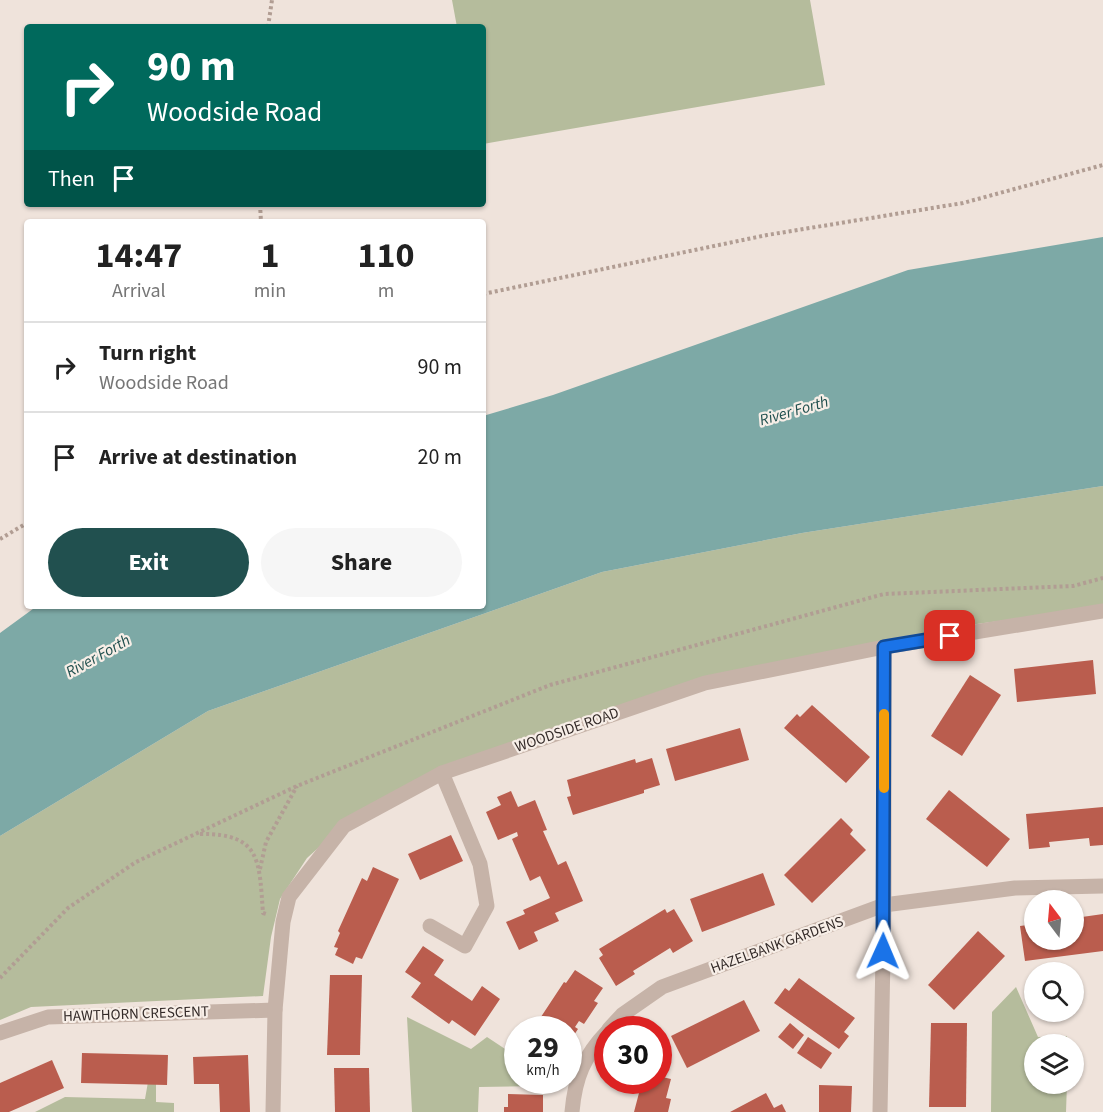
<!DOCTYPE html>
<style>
body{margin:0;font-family:"Source Sans 3",sans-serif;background:#f6f6f6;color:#222;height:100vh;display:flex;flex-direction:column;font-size:22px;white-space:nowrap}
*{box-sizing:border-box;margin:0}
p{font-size:20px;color:#767676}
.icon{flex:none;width:33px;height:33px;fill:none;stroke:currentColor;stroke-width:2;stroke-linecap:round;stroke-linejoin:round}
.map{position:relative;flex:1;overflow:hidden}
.sheet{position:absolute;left:24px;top:219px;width:462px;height:390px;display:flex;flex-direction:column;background:#fff;border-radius:6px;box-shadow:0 2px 4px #0004}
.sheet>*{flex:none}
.guide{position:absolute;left:24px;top:24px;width:462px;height:183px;border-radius:6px;box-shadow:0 2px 4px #0004;background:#00695c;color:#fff;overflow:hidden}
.needle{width:39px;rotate:344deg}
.buttons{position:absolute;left:1024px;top:890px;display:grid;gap:12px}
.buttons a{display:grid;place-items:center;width:60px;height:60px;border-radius:50%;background:#fff;box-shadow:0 2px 4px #0004;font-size:30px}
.speed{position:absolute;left:504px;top:1016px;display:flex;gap:12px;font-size:30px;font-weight:700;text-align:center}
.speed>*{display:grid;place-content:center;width:78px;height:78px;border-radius:50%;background:#fff;box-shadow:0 2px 4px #0004;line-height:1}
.speed small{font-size:15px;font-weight:400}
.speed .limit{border:9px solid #d22;background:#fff;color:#111}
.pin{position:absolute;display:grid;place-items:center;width:51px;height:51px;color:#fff;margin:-26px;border-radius:12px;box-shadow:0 3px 9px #0006}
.me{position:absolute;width:66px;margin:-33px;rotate:1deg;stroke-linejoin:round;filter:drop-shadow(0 0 4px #0008)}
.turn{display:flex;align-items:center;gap:21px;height:126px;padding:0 24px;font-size:27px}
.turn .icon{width:78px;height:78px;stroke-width:2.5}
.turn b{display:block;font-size:42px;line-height:51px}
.then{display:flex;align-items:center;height:57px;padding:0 24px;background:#0003;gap:12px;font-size:22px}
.eta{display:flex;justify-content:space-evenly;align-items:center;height:102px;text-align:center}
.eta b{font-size:36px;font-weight:700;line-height:42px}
.primary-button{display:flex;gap:12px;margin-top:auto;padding:12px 24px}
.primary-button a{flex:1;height:69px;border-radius:36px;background:#21504f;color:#fff;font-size:24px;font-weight:700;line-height:69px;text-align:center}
.primary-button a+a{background:#f6f6f6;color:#222}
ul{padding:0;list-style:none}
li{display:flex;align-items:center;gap:18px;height:90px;padding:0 24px;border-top:2px solid #e0e0e0}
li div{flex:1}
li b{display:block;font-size:22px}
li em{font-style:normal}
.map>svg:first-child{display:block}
.green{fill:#b5bc9c}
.water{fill:#7da9a6}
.building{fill:#ba5d4e}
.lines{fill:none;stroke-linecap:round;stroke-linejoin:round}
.path{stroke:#b19d93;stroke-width:4;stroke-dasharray:3 3;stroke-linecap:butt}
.street{stroke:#c6b3a8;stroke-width:15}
.route-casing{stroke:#114b97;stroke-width:15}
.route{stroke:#1a73e8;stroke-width:10}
.slow{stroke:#f59e0b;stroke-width:10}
.labels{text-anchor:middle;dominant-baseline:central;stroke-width:4.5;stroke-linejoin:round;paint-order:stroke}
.street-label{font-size:15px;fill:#332a28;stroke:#f7eee7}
.water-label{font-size:16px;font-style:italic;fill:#21504f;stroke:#f7eee7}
</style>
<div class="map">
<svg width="1103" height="1112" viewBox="0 0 1103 1112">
<rect width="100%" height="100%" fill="#efe3db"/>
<!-- green -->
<g class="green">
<polygon points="452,0 810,0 825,85 483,144 483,27 457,27"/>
<polygon points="1103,486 1103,607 962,626 879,642 662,692 363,808 307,858 280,899 271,937 263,996 31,1007 0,1020 0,836 208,711 602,572 802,533"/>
<polygon points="1016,987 1038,1037 1067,1036 1067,1044 1035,1044 1035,1083 1067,1083 1066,1112 991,1112 992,1012"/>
<polygon points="407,1017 471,1049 487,1037 517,1057 518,1080 550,1080 547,1086 479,1087 478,1112 412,1112"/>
<polygon points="148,1082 156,1082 156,1102 174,1103 174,1112 35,1112 65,1097 145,1099"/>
</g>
<!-- water -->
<polygon class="water" points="1103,237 1103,486 802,533 602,572 208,711 0,836 0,633 37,606 483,606 483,416 553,395 908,270"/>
<!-- building -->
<g class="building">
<polygon points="1093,660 1096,694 1017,702 1014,669"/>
<polygon points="970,675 1001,695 962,756 931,736"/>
<polygon points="812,705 870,757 846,783 784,728 797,714 800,717"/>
<polygon points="740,728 749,760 675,781 666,749"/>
<polygon points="652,758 660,785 644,790 644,793 573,815 567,797 571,796 567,780 635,759 636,763"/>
<polygon points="949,790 1010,839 987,867 926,819"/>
<polygon points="511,791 518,807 535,800 547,830 543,831 558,865 566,861 583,901 555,913 559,921 534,932 538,941 519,950 506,922 525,914 523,910 550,898 540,876 530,881 512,839 518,836 517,832 498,840 486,812 501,805 497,797"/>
<polygon points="1103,807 1103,845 1090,846 1089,838 1049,842 1050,847 1029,849 1026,814"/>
<polygon points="841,818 853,830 850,834 866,850 812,903 784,875"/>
<polygon points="451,835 463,861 420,880 408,854"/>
<polygon points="373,867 399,879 362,959 356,957 353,964 335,955 338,948 334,947 340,933 338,931 362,878 367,881"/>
<polygon points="763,873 775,905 702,932 690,899"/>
<polygon points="665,909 667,913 674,909 693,941 673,953 670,948 633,971 635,974 616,986 599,958 603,955 599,949"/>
<polygon points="1103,914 1103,951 1025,961 1020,926 1035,924 1035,939 1074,939 1074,922 1083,921 1082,917"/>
<polygon points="978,931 1005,956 954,1010 928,985"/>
<polygon points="423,946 444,960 434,975 472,1001 482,986 500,999 475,1036 452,1020 449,1024 411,997 421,983 405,972"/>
<polygon points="575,970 603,988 594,1001 598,1003 584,1024 579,1021 575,1027 578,1029 568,1044 568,1029 533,1029 564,982 566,983"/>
<polygon points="330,975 362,975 360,1055 327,1055"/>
<polygon points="799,978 855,1018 844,1032 849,1036 839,1049 774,1003 785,988 789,991"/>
<polygon points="744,1000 760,1031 687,1068 671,1036"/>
<polygon points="790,1023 804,1035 793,1049 778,1037"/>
<polygon points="931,1023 967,1023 966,1107 929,1107"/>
<polygon points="808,1037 832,1053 821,1069 797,1053"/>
<polygon points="82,1053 168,1055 167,1085 81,1083"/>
<polygon points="248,1055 250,1112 220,1112 219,1084 194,1084 193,1057"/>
<polygon points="52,1060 64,1088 9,1112 0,1112 0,1083"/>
<polygon points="334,1068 369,1068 370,1112 335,1112"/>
<polygon points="658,1076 671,1079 666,1098 671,1099 668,1112 634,1112 639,1093 633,1091 636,1080 658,1080"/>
<polygon points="819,1085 852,1086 851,1112 819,1112"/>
<polygon points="766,1093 774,1108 782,1104 786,1112 730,1112"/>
<polygon points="508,1094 543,1095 543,1112 504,1112 504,1107 508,1107"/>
</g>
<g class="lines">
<!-- path -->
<g class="path">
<polyline points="268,27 272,0"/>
<polyline points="260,204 261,222"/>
<polyline points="483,294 767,235 963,203 1103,165"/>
<polyline points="0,539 27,523"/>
<path d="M200 834C262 833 259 862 263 913L266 914"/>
<polyline points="260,869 266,842 297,786"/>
<polyline points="0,978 68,908 136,862 297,786 550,685 884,594 1073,586 1103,578"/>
</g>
<!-- street -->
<g class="street">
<polyline points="430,926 465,946 487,906 480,864 442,773"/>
<polyline points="609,1029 622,1015 662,987 884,905 1015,888 1103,886"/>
<polyline points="0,1033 48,1017 275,1010"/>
<polyline points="273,1112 275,1010 283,922 289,897 344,826 442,773 705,683 884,647 1103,611"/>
<path d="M572 1112C575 1077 584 1056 608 1031"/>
<polyline points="880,1112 884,905 884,647"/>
</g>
</g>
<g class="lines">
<defs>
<polyline id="route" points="883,951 884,647 950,636"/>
</defs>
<!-- route casing -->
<use href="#route" class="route-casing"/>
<!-- route -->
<use href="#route" class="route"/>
<!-- slow -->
<polyline class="slow" points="884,788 884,714"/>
</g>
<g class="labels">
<!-- street labels -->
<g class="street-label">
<text transform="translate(567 730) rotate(-19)">WOODSIDE ROAD</text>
<text transform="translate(777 945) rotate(-20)">HAZELBANK GARDENS</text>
<text transform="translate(136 1014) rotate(-2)">HAWTHORN CRESCENT</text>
</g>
<!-- water labels -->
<g class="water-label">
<text transform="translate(794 411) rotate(-16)">River Forth</text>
<text transform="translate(98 656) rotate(-29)">River Forth</text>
</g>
</g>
</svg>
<div class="buttons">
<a><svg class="needle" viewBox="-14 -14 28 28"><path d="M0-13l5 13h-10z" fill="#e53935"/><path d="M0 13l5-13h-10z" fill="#767676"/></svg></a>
<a><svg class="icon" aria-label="search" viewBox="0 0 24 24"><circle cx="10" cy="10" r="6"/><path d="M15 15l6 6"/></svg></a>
<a><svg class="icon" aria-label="layers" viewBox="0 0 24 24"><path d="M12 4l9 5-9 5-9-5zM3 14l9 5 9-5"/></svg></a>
</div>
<div class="speed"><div>29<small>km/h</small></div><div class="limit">30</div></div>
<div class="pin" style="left:950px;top:636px;background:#d93025"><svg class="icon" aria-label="arrive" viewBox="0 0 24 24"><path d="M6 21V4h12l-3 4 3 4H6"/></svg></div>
<svg class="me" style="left:883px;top:951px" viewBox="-20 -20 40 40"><path d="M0-17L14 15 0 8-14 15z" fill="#1a73e8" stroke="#fff" stroke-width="4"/></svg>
<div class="guide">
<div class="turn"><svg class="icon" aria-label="right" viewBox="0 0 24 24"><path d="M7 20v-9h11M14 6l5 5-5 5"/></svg><div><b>90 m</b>Woodside Road</div></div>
<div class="then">Then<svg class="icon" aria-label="arrive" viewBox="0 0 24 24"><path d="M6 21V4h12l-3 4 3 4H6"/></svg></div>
</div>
<section class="sheet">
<div class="eta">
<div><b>14:47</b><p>Arrival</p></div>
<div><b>1</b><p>min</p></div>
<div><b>110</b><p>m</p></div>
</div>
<ul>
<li><svg class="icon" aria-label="right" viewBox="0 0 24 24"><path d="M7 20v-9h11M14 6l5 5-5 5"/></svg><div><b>Turn right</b><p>Woodside Road</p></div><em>90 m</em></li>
<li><svg class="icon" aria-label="arrive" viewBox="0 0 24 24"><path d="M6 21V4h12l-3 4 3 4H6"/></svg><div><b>Arrive at destination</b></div><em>20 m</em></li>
</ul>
<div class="primary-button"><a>Exit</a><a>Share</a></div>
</section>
</div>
